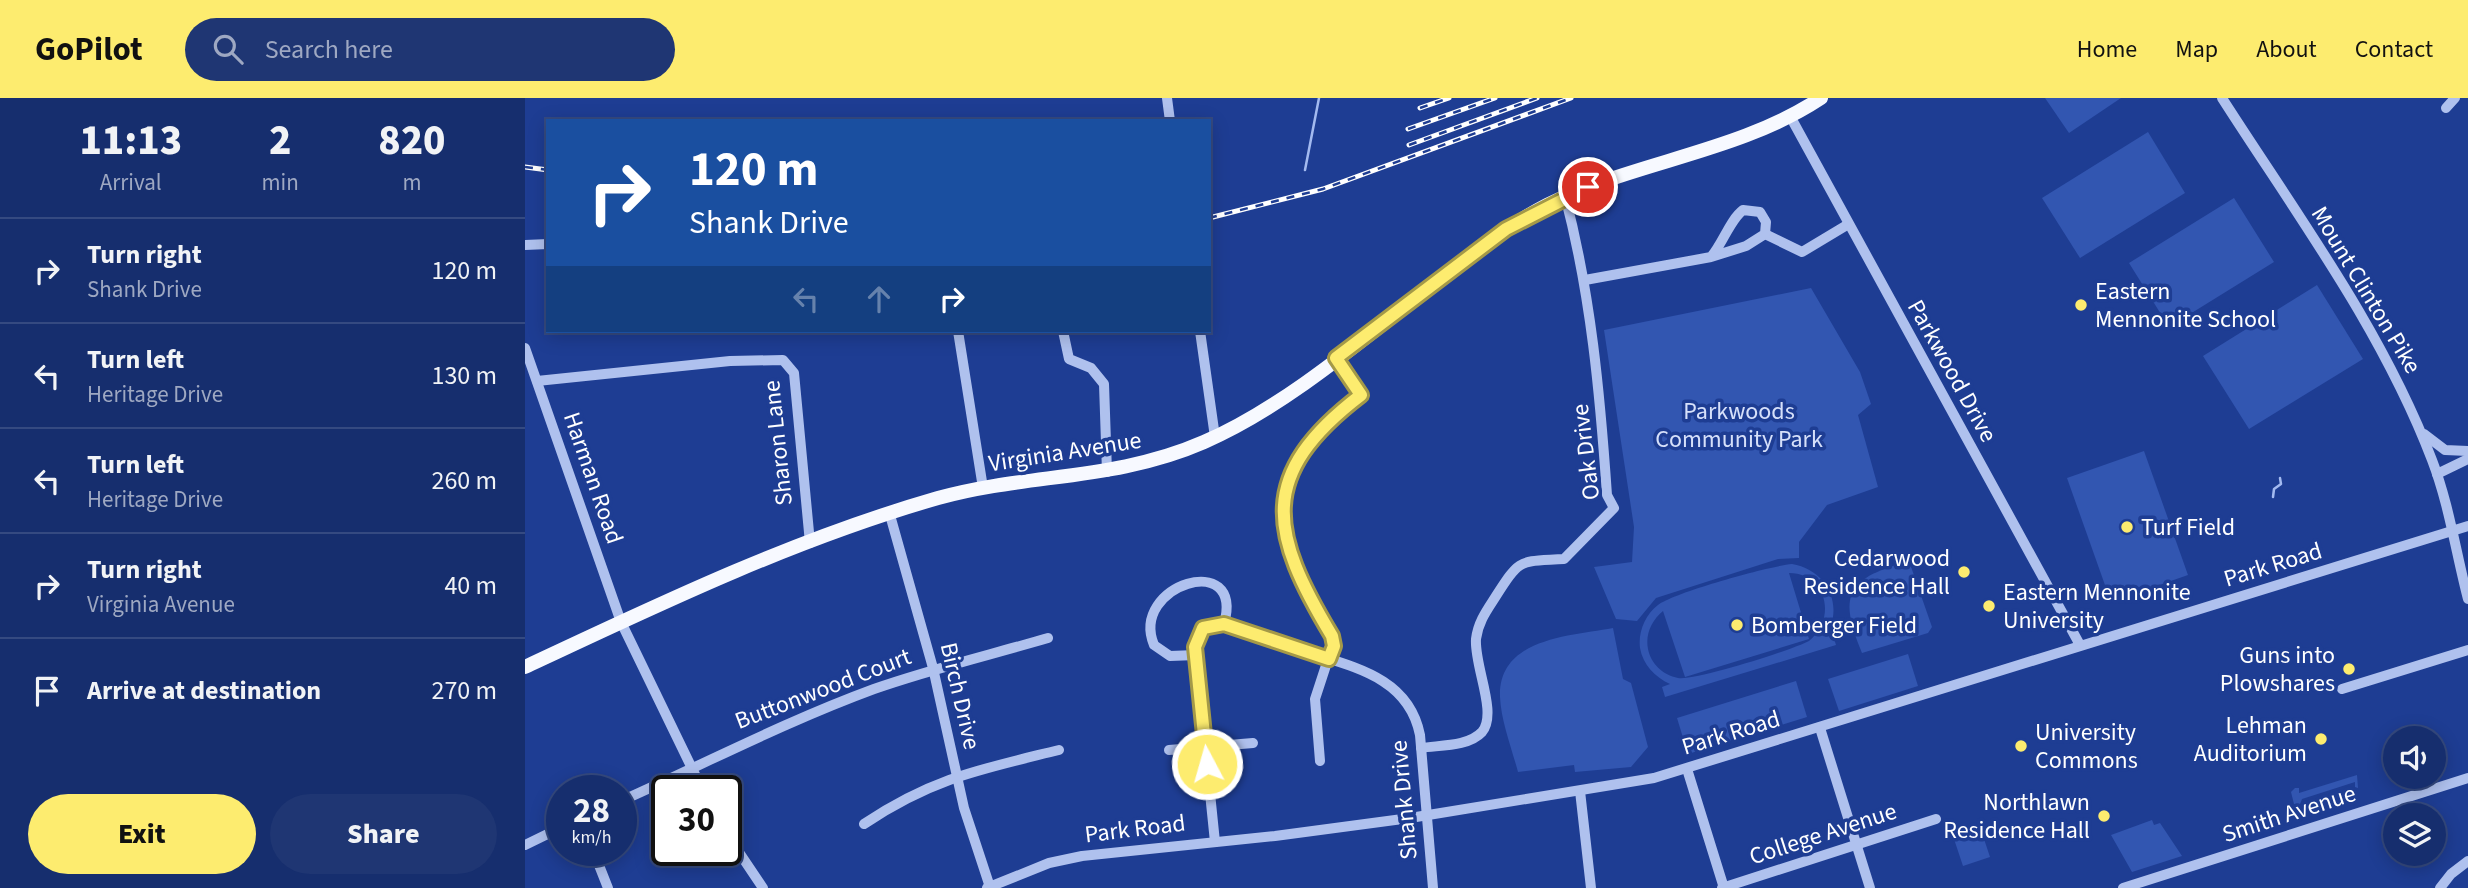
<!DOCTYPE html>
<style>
body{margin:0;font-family:"Source Sans 3",sans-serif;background:#1f3673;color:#f1f3f6;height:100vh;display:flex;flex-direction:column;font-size:26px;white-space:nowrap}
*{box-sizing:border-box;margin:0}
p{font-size:23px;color:#9ea8c2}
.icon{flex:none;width:38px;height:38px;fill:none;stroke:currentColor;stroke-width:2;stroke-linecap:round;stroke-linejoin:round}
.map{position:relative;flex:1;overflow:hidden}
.side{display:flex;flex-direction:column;background:#162e6e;width:525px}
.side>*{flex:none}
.guide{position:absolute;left:21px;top:21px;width:665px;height:214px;border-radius:0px;box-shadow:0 4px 18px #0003,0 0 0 2px #354a81;background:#1a4fa0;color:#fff;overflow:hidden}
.controls{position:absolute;left:1858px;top:628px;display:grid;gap:14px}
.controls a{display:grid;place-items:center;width:63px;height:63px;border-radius:50%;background:#162e6e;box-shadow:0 4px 18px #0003,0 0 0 2px #354a81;font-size:35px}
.speed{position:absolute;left:21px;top:677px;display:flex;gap:14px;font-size:35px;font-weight:700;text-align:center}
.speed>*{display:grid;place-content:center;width:91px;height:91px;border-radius:50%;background:#162e6e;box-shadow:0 4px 18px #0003,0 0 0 2px #354a81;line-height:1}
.speed small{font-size:18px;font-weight:400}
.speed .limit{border:4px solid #111;border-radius:10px;background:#fff;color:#111}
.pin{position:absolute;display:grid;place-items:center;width:60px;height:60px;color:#fff;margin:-30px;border:4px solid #fff;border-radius:50%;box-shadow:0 2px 7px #0007}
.me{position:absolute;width:77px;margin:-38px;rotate:354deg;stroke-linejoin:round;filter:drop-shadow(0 0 5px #0008)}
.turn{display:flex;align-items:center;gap:24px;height:147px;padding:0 28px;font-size:32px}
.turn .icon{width:91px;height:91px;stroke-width:2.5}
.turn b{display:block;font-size:49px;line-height:60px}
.lanes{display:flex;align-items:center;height:66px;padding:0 28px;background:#0003;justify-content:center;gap:35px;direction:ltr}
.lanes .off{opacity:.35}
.eta{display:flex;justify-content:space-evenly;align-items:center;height:119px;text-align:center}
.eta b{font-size:42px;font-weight:800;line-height:49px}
.button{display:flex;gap:14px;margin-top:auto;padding:14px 28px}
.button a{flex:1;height:80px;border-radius:42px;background:#fdec6f;color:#111;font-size:28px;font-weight:800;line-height:80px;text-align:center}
.button a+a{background:#1f3673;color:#f1f3f6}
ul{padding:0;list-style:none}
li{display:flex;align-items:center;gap:21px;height:105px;padding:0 28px;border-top:2px solid #354a81}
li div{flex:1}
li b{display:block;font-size:26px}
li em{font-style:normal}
header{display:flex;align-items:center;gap:42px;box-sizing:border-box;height:98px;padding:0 35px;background:#fdec6f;color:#111}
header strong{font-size:33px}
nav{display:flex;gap:38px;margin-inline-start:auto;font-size:24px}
.search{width:490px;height:63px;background:#1f3673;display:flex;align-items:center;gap:18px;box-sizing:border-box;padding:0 24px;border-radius:38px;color:#9ea8c2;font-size:26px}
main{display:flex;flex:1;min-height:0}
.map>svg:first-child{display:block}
.green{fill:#3256b1;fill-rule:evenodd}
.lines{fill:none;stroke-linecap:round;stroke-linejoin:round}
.stream{stroke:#a3baf0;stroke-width:2.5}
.minor{stroke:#afc1ee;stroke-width:10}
.major{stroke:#f7f9ff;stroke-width:14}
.rail-casing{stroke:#fff;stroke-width:5}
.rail{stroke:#1e3d93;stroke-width:2.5;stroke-dasharray:8;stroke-linecap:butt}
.route-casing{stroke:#a49948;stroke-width:18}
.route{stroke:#fdec6f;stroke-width:12}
.poi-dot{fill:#fdec6f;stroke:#1e3d93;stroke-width:2.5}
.labels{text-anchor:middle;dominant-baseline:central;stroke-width:7;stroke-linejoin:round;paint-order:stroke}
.street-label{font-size:24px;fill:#fff;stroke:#1e3d93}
.poi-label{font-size:24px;fill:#fff;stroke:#1e3d93;text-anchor:start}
.park-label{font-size:24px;fill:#d6e0fa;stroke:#1e3d93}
</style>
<header>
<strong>GoPilot</strong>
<div class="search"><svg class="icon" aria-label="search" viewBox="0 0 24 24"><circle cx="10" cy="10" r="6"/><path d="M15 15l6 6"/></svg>Search here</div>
<nav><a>Home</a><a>Map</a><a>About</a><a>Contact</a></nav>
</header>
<main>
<section class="side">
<div class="eta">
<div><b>11:13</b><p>Arrival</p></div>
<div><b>2</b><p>min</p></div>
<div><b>820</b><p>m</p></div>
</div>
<ul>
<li><svg class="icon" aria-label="right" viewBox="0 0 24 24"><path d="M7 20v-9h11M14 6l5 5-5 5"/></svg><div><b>Turn right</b><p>Shank Drive</p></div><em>120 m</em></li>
<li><svg class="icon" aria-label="left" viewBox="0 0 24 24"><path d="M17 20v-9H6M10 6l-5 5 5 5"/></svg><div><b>Turn left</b><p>Heritage Drive</p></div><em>130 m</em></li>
<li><svg class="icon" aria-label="left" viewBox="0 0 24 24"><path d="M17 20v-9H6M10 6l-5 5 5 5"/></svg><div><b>Turn left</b><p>Heritage Drive</p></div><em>260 m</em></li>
<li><svg class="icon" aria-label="right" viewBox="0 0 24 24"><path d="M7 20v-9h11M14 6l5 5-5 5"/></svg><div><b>Turn right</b><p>Virginia Avenue</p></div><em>40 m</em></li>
<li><svg class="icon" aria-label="arrive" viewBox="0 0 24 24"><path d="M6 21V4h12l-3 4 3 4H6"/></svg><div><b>Arrive at destination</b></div><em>270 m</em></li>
</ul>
<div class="button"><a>Exit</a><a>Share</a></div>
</section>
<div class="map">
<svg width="1943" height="790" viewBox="0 0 1943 790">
<rect width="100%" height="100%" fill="#1e3d93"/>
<!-- green -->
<g class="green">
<polygon points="1520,0 1596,0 1544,35"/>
<polygon points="1623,34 1660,95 1555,160 1517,100"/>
<polygon points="1709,100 1749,164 1644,229 1604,165"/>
<polygon points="1792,187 1838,261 1724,331 1678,258"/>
<polygon points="1286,190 1335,274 1346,306 1333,317 1353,389 1302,407 1274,444 1274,460 1253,461 1131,500 1112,523 1091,521 1069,469 1107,464 1109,429 1079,232"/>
<polygon points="1619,353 1663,477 1586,504 1542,380"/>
<path d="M1384 463 1407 529 1403 535 1337 555C1311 493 1325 480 1384 463Z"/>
<path d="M1267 466C1303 472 1320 509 1300 539L1308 537 1311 547 1140 599 1137 589 1145 586C1130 579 1118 567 1115 550 1113 534 1120 517 1133 507 1150 494 1245 468 1267 466ZM1264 475C1302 475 1312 521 1284 543 1267 552 1170 583 1153 580 1138 577 1126 566 1123 551 1120 536 1127 522 1138 513L1160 579 1284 541Z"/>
<path d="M1088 530 1098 581 1106 585 1123 649 1106 669 1050 674 1049 667 993 674C987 651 976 623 975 599 973 540 1045 538 1088 530Z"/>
<polygon points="1383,556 1393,588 1314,613 1303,581"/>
<polygon points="1271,583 1282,619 1163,656 1152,620"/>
<polygon points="1832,677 1833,690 1830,689 1830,684 1777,701 1774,709 1769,706 1766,694 1770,690 1774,690 1774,695"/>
<polygon points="1627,722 1629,727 1635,725 1657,758 1607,774 1586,737"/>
<polygon points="1456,732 1465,759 1438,768 1429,741"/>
</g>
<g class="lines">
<!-- stream -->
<g class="stream">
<polyline points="780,72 794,0"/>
<polyline points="1748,399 1749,391 1756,386 1755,380"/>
</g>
<!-- minor -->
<g class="minor">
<polyline points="642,0 645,23"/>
<path d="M1697 0C1772 117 1857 231 1907 362 1924 406 1931 455 1943 501"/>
<polyline points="1921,10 1930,0"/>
<polyline points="1265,18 1555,547"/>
<polyline points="1240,136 1277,154 1322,127"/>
<polyline points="0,147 23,146"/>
<path d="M1060 182 1186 159C1198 145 1205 122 1218 112L1235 114 1241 124 1240 136 1221 148 1186 159"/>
<polyline points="433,233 458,390"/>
<polyline points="538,233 544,261 566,270 579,286 582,374"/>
<polyline points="675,233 690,339"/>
<polyline points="0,250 96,524 178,693"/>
<polyline points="12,283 205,263 258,262 269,275 285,445"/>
<polyline points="1899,336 1920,352 1943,353"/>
<polyline points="1912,376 1943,361"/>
<polyline points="365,417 408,570 439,710 465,789"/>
<path d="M671 557 645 558 629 547C604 487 720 451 699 526"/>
<polyline points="1817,591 1943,552"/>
<polyline points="1295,630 1345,790"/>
<path d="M896 650C914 647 943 649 957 634 973 615 949 568 951 541 953 524 962 512 971 498 996 459 994 464 1039 461L1089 410 1082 397C1075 296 1066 197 1040 98"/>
<polyline points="644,652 728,645"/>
<path d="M795 663 790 601 809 543C802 520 782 500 772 477 736 398 773 345 836 297L811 260"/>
<polyline points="1162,671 1199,790"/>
<polyline points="1055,693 1066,790"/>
<path d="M96 703C181 665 262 623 349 591 406 571 465 557 523 540"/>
<path d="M339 726C407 680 457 671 534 652"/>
<polyline points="201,735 238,790"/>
<path d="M690 744 670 549 679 530 695 525C722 530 748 542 773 551 822 568 883 576 895 637L908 790"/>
<polyline points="0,747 37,729"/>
<polyline points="68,752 83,790"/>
<polyline points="462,790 524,765 557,758 750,738 885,720 1129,680 1943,428"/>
<polyline points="1197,790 1411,721"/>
<polyline points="1598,790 1943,680"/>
<polyline points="1915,790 1926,776 1943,763"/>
</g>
<!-- major -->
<path class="major" d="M0 569C134 506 270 441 413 400 503 375 590 383 679 344 765 307 852 229 927 172 957 148 987 125 1022 107 1110 63 1213 55 1296 0"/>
<defs>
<g id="rail">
<polyline points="895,10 924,0"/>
<polyline points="883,31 970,0"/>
<polyline points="884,47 1012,0"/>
<polyline points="0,69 23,72"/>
<polyline points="684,120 798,91 1046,0"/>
</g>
</defs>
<!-- rail casing -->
<use href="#rail" class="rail-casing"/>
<!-- rail -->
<use href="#rail" class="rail"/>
</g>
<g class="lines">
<defs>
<path id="route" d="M682 666 670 549 678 530 699 526 804 561 809 548 807 538C745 435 731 377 836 297L811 260 981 131 1063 89"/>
</defs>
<!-- route casing -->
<use href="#route" class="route-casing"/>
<!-- route -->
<use href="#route" class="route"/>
</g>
<!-- markers -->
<g class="poi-dot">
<circle cx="1556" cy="207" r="7"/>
<circle cx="1602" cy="429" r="7"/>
<circle cx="1439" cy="474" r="7"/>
<circle cx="1464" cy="508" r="7"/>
<circle cx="1212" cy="527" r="7"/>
<circle cx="1824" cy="571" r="7"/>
<circle cx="1796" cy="641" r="7"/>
<circle cx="1496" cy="648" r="7"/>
<circle cx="1579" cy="718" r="7"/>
</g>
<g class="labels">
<!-- street labels -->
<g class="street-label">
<text transform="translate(1841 192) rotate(59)">Mount Clinton Pike</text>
<text transform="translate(1427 273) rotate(61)">Parkwood Drive</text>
<text transform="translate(253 345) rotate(-96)">Sharon Lane</text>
<text transform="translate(540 354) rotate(-9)">Virginia Avenue</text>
<text transform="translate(1061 354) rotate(-97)">Oak Drive</text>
<text transform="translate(68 380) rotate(71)">Harman Road</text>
<text transform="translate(1748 467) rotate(-17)">Park Road</text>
<text transform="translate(298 591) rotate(-21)">Buttonwood Court</text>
<text transform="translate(435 598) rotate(77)">Birch Drive</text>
<text transform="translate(1206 635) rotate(-17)">Park Road</text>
<text transform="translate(879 702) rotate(-95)">Shank Drive</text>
<text transform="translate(1764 716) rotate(-18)">Smith Avenue</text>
<text transform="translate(610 731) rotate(-7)">Park Road</text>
<text transform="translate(1298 736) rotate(-18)">College Avenue</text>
</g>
<!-- poi labels -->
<g class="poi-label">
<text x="1570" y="193">Eastern<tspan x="1570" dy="28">Mennonite School</tspan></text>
<text x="1616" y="429">Turf Field</text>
<text x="1425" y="460" text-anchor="end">Cedarwood<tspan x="1425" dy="28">Residence Hall</tspan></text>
<text x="1478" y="494">Eastern Mennonite<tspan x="1478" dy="28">University</tspan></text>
<text x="1226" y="527">Bomberger Field</text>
<text x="1810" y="557" text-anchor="end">Guns into<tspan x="1810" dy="28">Plowshares</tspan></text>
<text x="1782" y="627" text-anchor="end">Lehman<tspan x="1782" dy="28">Auditorium</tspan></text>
<text x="1510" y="634">University<tspan x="1510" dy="28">Commons</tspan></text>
<text x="1565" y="704" text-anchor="end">Northlawn<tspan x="1565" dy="28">Residence Hall</tspan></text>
</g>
<!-- park labels -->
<g class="park-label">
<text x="1214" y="313">Parkwoods<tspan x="1214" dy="28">Community Park</tspan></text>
</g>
</g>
</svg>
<div class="controls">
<a><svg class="icon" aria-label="sound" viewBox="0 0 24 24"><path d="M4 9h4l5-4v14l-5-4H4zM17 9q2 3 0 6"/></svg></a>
<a><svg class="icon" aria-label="layers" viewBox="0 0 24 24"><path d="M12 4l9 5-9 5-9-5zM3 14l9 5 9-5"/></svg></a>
</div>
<div class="speed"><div>28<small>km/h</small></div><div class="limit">30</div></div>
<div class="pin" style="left:1063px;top:89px;background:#d93025"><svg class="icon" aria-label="arrive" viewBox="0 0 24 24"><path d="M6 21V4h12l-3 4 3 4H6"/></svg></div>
<svg class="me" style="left:682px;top:666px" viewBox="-20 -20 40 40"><circle r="17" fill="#fdec6f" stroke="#fff" stroke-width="3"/><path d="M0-11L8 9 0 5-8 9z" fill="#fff"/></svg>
<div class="guide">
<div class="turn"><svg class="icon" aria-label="right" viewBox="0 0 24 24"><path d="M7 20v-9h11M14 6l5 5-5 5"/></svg><div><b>120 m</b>Shank Drive</div></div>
<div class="lanes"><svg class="icon off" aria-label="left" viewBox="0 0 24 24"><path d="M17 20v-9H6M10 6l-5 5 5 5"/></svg><svg class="icon off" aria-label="ahead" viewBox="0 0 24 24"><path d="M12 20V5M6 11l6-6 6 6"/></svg><svg class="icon" aria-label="right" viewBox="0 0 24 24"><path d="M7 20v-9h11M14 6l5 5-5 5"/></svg></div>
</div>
</div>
</main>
